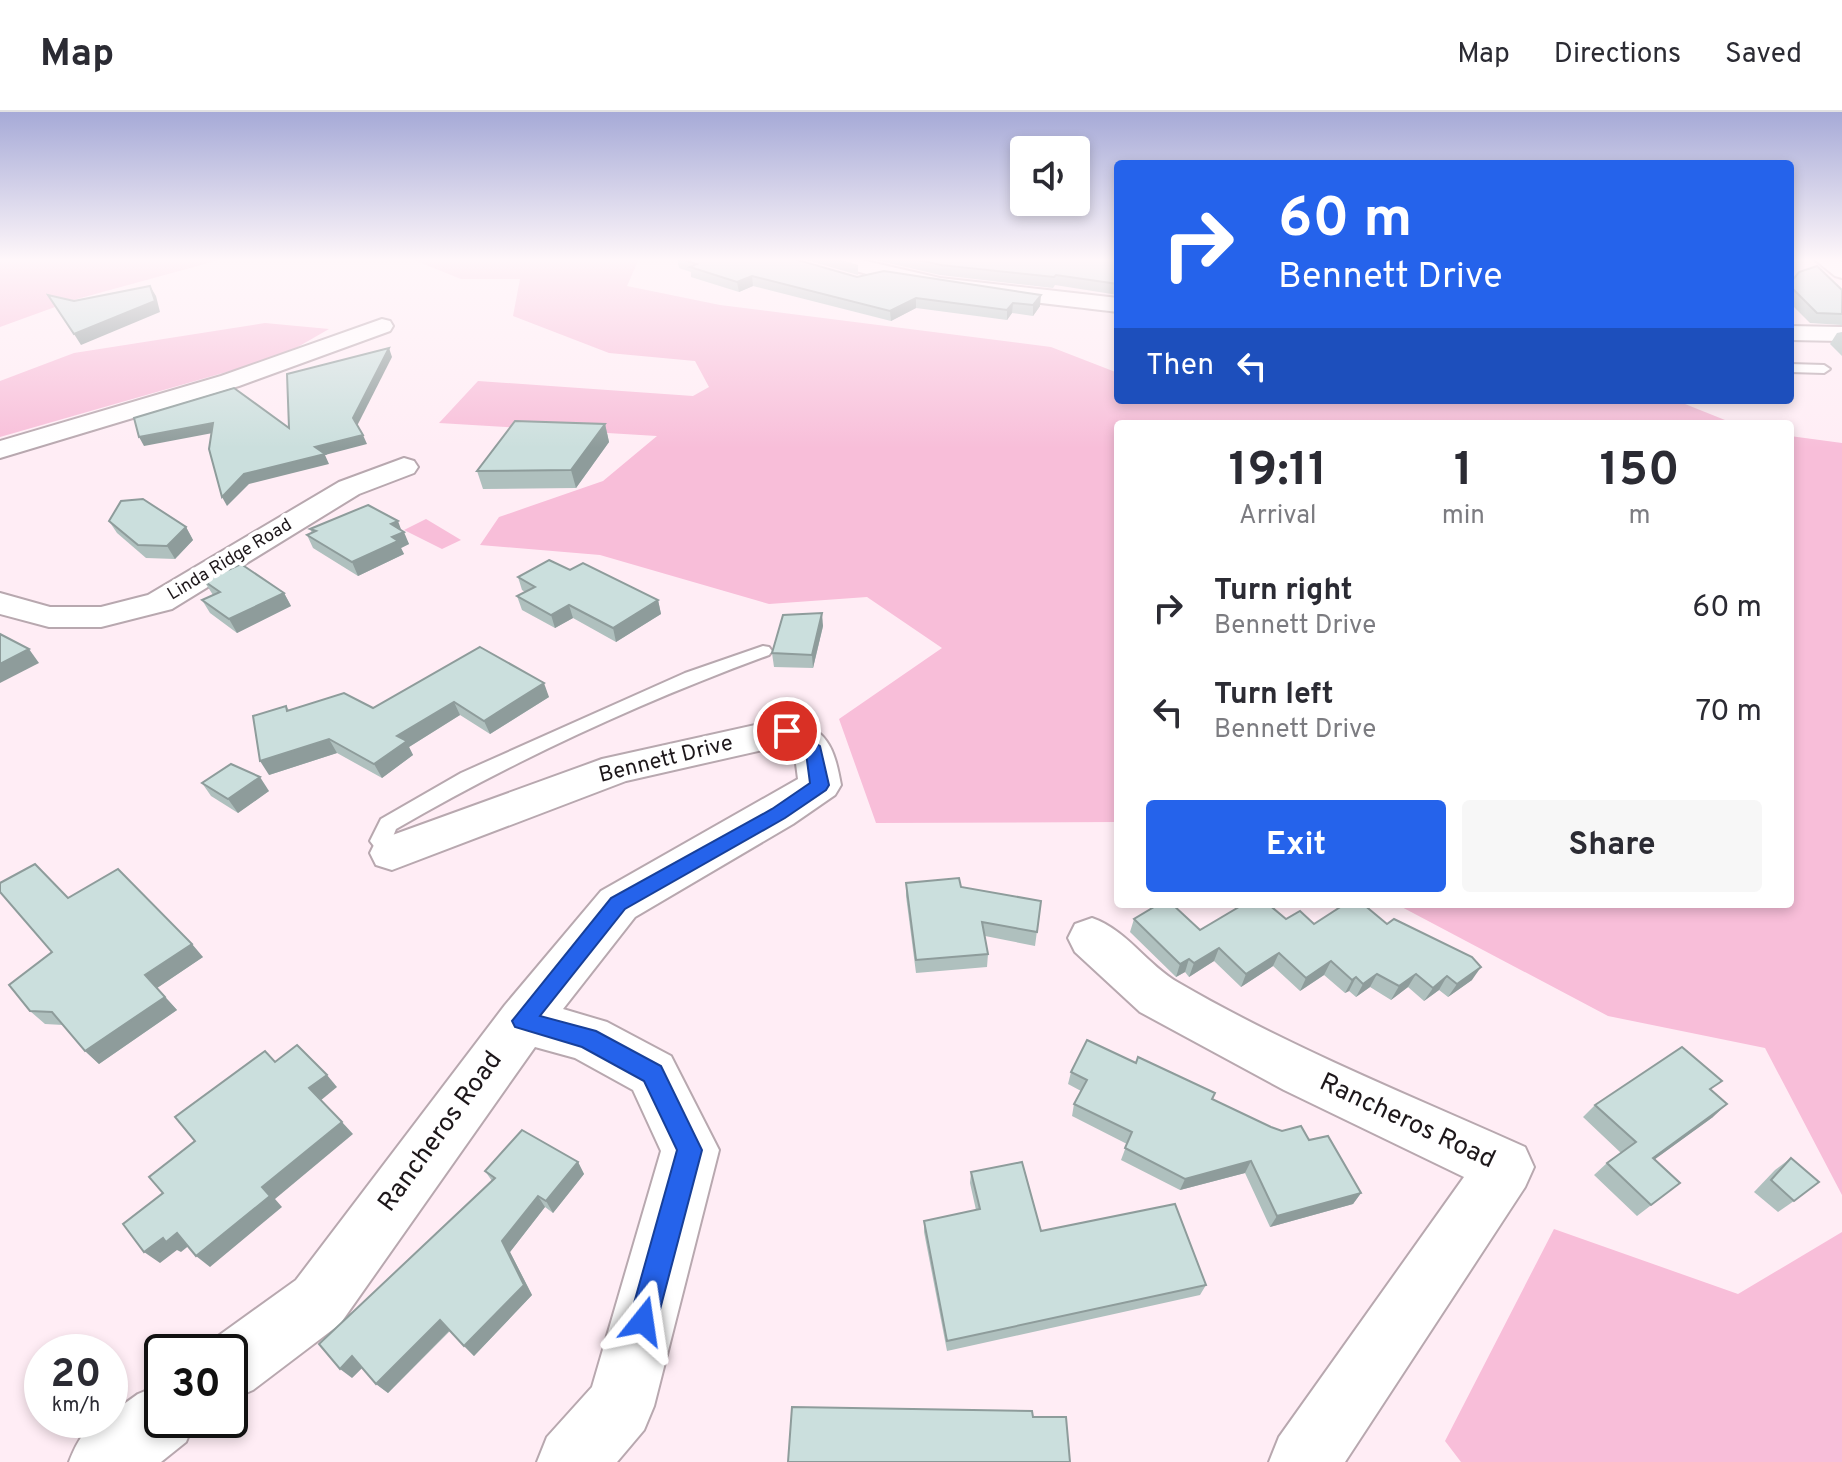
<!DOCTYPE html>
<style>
body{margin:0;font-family:Overpass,sans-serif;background:#f7f7f7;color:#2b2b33;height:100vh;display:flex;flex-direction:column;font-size:30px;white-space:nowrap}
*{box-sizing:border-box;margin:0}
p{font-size:26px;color:#7c7c81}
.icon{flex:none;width:44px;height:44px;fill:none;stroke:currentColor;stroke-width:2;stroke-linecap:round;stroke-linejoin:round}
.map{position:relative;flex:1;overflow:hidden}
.sheet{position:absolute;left:1114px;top:308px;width:680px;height:488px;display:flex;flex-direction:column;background:#fff;border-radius:8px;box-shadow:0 4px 12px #0003}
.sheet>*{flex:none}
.guide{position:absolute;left:1114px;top:48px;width:680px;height:244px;border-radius:8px;box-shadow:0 4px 12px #0003;background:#2563eb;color:#fff;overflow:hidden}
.controls{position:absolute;left:1010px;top:24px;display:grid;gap:16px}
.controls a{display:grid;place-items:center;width:80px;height:80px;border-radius:8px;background:#fff;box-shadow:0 4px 12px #0003;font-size:40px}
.speed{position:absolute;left:24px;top:1222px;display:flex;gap:16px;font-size:40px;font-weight:700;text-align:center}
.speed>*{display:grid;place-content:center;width:104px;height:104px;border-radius:50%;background:#fff;box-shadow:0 4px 12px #0003;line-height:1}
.speed small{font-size:20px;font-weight:400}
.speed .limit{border:4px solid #111;border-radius:12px;background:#fff;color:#111}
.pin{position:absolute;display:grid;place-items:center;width:68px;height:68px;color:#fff;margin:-34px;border:4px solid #fff;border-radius:50%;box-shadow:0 2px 8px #0007}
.me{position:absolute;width:88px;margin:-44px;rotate:15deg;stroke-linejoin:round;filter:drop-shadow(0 0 6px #0008)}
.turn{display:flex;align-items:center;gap:28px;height:168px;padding:0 32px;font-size:36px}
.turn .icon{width:104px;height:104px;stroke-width:2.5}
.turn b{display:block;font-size:56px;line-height:68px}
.then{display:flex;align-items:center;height:76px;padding:0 32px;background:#0003;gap:16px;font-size:30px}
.eta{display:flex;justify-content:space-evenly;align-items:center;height:136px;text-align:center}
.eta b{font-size:48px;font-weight:700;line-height:56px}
.cta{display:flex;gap:16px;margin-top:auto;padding:16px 32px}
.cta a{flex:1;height:92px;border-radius:8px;background:#2563eb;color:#fff;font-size:32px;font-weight:700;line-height:92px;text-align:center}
.cta a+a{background:#f7f7f7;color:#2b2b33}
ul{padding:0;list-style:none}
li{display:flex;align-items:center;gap:24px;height:104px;padding:0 32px}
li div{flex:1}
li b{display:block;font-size:30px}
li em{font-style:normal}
header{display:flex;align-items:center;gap:48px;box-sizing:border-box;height:112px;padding:0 40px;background:#fff;border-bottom:2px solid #e1e1e2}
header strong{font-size:38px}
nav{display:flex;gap:44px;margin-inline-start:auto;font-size:28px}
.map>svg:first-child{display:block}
.green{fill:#f8bed9}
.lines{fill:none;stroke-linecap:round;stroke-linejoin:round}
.lane-casing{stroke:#b8a8af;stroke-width:4}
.street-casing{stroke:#b8a8af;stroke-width:4}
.lane{fill:#fff;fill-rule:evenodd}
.street{fill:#fff;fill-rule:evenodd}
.wall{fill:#afc0be}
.shaded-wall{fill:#8e9c9b}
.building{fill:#cbdfdd;stroke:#8e9c9b;stroke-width:2}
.route{fill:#2563eb;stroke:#184099;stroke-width:2}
.labels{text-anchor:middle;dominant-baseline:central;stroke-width:8;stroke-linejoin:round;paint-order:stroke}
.far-street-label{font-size:18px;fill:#1d171a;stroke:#fff}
.street-label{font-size:22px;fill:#1d171a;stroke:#fff}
.near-street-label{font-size:26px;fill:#1d171a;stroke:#fff}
</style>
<header>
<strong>Map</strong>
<nav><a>Map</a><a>Directions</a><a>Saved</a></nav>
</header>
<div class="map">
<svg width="1842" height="1350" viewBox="0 0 1842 1350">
<rect width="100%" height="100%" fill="#ffedf5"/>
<!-- green -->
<g class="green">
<polygon points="0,147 223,147 77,187 0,215"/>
<polygon points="411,147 639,147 627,174 720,193 1051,235 1118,261 1118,288 1675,288 1735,312 1118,312 1118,710 876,711 839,607 942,536 867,485 769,492 600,443 480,433 499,405 603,369 657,324 439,311 478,269 693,284 709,275 695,249 609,241 513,204 520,167 461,167"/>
<polygon points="265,211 329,217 282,244 0,325 0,269 74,241"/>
<polygon points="1790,324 1842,331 1842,1083 1765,936 1608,904 1396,792 1790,792"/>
<polygon points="426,407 461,428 442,437 404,418"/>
<polygon points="1554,1117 1738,1182 1842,1120 1842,1350 1461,1350 1445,1329"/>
</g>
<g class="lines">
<defs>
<g id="lane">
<polygon points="1790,252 1824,253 1830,257 1824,261 1790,260"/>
<path d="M763 534 769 535 772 539 769 543C641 590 515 648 396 717L392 727 403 741 400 747H384L370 729 381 707 461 661 685 561Z"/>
</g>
<g id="street">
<path d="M825 147H857L940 166 1118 186V200C1020 188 923 181 828 151Z"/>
<polygon points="1814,147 1837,147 1842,150 1842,166 1835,164"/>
<polygon points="382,207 390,209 393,214 390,219 239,274 0,346 0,329 221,264"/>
<polygon points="1790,214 1842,215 1842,229 1790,228"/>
<polygon points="404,346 414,349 418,355 414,361 359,382 172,497 101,515 49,515 0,502 0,481 50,495 101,495 148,483 339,370"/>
<path d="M787 606C828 617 834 635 841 673L835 683 793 712 635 805 563 897 607 910 671 944 719 1038 654 1294 644 1318 617 1350H537L547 1325 592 1275 661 1039 633 978 575 946 535 935 340 1212 253 1278 230 1288V1240H203L207 1232 296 1168 505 893 601 779 798 667 795 644 780 634 626 669 392 758 376 753 370 741 376 729 602 647Z"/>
<path d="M1092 806C1127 818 1147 853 1179 871 1289 935 1409 983 1525 1035L1534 1055 1525 1075 1345 1350H1269L1279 1325 1464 1065 1284 978 1140 900 1075 840 1068 826 1075 812Z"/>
<path d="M162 1272V1308H195L186 1330 161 1350H69C76 1332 87 1308 110 1308V1302L138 1282Z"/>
</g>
</defs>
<!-- lane casing -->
<use href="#lane" class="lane-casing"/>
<!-- street casing -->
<use href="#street" class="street-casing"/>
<!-- lane -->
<use href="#lane" class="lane"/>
<!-- street -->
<use href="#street" class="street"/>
</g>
<!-- wall -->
<g class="wall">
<polygon points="677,147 794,147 857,165 1040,194 1033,204 1012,201 1007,208 916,196 891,209 753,174 739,180 691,165 691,160 679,156"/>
<polygon points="803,147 838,147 858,153 858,163"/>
<polygon points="871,147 1118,147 1118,183 1055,173 1053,176 940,163"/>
<polygon points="1790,171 1842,202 1842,213 1810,211 1790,191"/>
<polygon points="1116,216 1118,216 1118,229 1115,227"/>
<polygon points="1842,220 1842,244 1830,232 1837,221"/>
<polygon points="605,312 609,330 576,376 483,377 477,359"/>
<polygon points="109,409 186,415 193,428 175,447 146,446 117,421"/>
<polygon points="310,417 401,418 409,432 401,436 404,442 358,464 313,436 307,423 312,421"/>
<polygon points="570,458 658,488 661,502 616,530 573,506 555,516 522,498 517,484 525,480 522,478 518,465"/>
<polygon points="204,469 284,481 291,494 237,521 210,501 202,488 213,483"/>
<polygon points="823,514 813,556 774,555 772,541"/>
<polygon points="480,535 549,585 490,622 460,603 409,635 413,643 382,666 337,641 269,663 286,594 289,598 373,596"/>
<polygon points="202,671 269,679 238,701 211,684"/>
<polygon points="906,771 961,775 1041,789 1035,834 985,824 988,842 987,855 916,861 906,784"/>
<polygon points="68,786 203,845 157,876 177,898 99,952 85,939 63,913 45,912 30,899 52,840"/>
<polygon points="1134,807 1200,818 1286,807 1314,812 1472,868 1448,885 1439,878 1424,889 1408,875 1391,888 1370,875 1356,885 1349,879 1345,881 1324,863 1300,879 1273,854 1241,875 1214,849 1189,865 1185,860 1176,865 1130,820"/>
<polygon points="1071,960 1212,987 1271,1015 1309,1028 1361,1081 1353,1092 1270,1115 1245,1061 1180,1078 1121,1048 1127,1032 1072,1004 1074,992 1081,979 1068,972"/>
<polygon points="1711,979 1713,1005 1655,1047 1680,1071 1637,1104 1594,1063 1607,1051 1621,1041 1583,1005 1595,993"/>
<polygon points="1791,1046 1794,1089 1778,1100 1754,1080 1775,1058"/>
<polygon points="578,1050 584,1062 553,1101 545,1095 510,1140 532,1183 474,1244 450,1219 388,1281 376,1272 362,1256 352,1266 492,1069 485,1059"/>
<polygon points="971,1060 1041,1119 1206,1173 1200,1183 947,1239 924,1120 924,1109 976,1098 970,1071"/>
</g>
<!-- shaded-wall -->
<g class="shaded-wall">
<polygon points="752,164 753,174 739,180 737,170"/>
<polygon points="150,174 156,184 160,200 81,233 74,222"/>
<polygon points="1041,183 1040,194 1033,204 1033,193"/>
<polygon points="916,186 916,196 891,209 890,199"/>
<polygon points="1013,191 1012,201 1007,208 1007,198"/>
<polygon points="389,236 392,245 357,314 353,306"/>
<polygon points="213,311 218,320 144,334 139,325"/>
<polygon points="605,312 609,330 576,376 571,358"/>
<polygon points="363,323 367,332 325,343 329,352 249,372 227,394 222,385 244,362 315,335"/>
<polygon points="398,409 402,420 404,420 409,432 401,436 404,442 358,464 352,450 392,425 391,412"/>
<polygon points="186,415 193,428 175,447 167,434"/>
<polygon points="284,481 291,494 237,521 229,507"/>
<polygon points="658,488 661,502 616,530 613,516"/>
<polygon points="569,493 573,506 555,516 551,503"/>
<polygon points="822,501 823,514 813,556 812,543"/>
<polygon points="29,537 39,551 0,571 0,552"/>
<polygon points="544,571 549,585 490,622 484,609"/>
<polygon points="454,590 460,603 409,635 413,643 382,666 374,652 397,624"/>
<polygon points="329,627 337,641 269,663 260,649"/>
<polygon points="260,665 269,679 238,701 228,687"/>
<polygon points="192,832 203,845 157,876 177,898 99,952 85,939 145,863"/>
<polygon points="1219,836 1214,849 1189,865 1194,851"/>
<polygon points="1279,841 1273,854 1241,875 1246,862"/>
<polygon points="1189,847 1185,860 1176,865 1180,852"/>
<polygon points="1331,849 1324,863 1300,879 1306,866"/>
<polygon points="1481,855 1472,868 1448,885 1457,872"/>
<polygon points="1377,862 1370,875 1356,885 1363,872"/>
<polygon points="1416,862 1408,875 1391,888 1399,874"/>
<polygon points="1447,864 1439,878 1424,889 1433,876"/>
<polygon points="1356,865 1349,879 1345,881 1352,868"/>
<polygon points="327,963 337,975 320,989 309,976"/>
<polygon points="1727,992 1713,1005 1640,1058 1653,1046"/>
<polygon points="342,1010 353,1022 275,1087 282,1095 210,1155 196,1144 262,1075"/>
<polygon points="1251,1049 1245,1061 1180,1078 1185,1067"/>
<polygon points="578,1050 584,1062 553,1101 546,1089"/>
<polygon points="1361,1081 1353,1092 1270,1115 1277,1104"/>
<polygon points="538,1084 545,1095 510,1140 532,1183 474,1244 464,1234 502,1129"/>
<polygon points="177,1121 191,1132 181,1140 177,1138 160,1151 144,1140 163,1126"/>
<polygon points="440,1208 450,1218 388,1281 376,1272"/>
<polygon points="352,1244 364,1254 352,1266 340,1257"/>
</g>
<!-- building -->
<g class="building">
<polygon points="680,147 794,147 857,165 884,159 1041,183 1033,193 1013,191 1007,198 916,186 890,199 752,164 737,170 690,155 697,152"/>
<polygon points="915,147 1118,147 1118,172 1056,163 1054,165 941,153"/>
<polygon points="1817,154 1842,178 1842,202 1817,201 1790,174 1790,171 1799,160"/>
<polygon points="150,174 155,189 74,222 48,183 74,189"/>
<polygon points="389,236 353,306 363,323 315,335 325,342 244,362 222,385 209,337 213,311 139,325 134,306 234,276 289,316 287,262"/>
<polygon points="515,309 605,312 571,358 477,359"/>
<polygon points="143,387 186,415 167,434 138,433 109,409 121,389"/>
<polygon points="368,393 398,409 391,412 404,420 392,425 398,429 352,450 307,423 316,419 310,417"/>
<polygon points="549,448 570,458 583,451 658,488 613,516 569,493 551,503 517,484 535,475 518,465"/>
<polygon points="241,452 284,481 229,507 202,488 220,480 204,469"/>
<polygon points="822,501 812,543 772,541 783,503"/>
<polygon points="0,522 29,537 0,552"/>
<polygon points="480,535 544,571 484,609 454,590 397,624 407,629 374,652 329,627 260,649 253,604 286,594 287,599 344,581 373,596"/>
<polygon points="231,652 260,665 228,687 202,671"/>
<polygon points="35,752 68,786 118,757 192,832 145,863 165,885 85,939 52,900 30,899 9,873 52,840 0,780 0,771"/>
<polygon points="959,766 961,775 1041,789 1037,820 982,810 988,842 916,848 906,771"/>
<polygon points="1159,792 1172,792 1200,818 1244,792 1268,792 1286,807 1300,799 1314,812 1345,792 1363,792 1387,812 1394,807 1472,845 1481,855 1457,872 1447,864 1433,876 1416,862 1399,874 1377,862 1363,872 1356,865 1352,868 1331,849 1306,866 1279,841 1246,862 1219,836 1194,851 1189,847 1180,852 1134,807"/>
<polygon points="1087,928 1136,951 1138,945 1215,981 1212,987 1271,1015 1282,1019 1301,1014 1309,1028 1328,1024 1361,1081 1277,1104 1251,1049 1185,1067 1125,1036 1132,1020 1074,992 1087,968 1071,960"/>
<polygon points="297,933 327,963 309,976 342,1010 262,1075 270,1084 196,1144 177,1121 166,1130 163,1126 144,1140 123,1112 163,1081 149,1065 195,1029 175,1005 265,939 275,950"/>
<polygon points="1682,935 1722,969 1710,977 1727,992 1653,1046 1680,1071 1651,1093 1607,1051 1636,1030 1595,993"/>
<polygon points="522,1018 578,1050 546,1089 538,1084 502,1129 524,1173 464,1234 440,1208 376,1272 352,1244 340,1257 319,1232 495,1066 485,1059"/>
<polygon points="1791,1046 1819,1070 1794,1089 1771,1068"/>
<polygon points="1022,1050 1041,1119 1175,1092 1206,1173 947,1229 924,1109 980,1097 971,1060"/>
<polygon points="792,1295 1032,1299 1033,1305 1066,1305 1070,1350 788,1350"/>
</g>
<!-- sky -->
<linearGradient id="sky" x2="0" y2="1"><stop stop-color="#a6aad7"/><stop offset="0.44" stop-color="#fff7fa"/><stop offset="1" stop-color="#fff7fa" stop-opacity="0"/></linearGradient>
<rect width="1842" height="336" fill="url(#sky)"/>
<!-- route -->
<polygon class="route" points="787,613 820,634 829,673 826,678 785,706 625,797 540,904 596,919 661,954 702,1038 657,1209 653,1218 643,1223 633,1218 629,1209 677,1038 644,969 582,935 515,915 512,909 611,786 772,697 810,671 806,641 778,619"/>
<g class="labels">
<!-- far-street labels -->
<g class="far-street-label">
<text transform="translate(230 448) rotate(-31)">Linda Ridge Road</text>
</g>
<!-- street labels -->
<g class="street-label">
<text transform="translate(666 648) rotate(-14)">Bennett Drive</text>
</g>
<!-- near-street labels -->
<g class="near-street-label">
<text transform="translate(1407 1010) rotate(25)">Rancheros Road</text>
<text transform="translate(441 1020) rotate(-54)">Rancheros Road</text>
</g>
</g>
</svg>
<div class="controls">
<a><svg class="icon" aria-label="sound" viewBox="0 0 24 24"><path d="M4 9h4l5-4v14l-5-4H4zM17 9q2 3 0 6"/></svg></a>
</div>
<div class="speed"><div>20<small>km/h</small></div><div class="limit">30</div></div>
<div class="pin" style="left:787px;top:619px;background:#d93025"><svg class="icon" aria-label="arrive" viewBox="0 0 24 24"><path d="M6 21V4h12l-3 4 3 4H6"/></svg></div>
<svg class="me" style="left:643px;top:1209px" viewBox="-20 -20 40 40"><path d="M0-17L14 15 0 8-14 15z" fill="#2563eb" stroke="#fff" stroke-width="4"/></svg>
<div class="guide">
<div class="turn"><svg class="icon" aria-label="right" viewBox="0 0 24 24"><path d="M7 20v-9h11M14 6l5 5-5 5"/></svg><div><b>60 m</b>Bennett Drive</div></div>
<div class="then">Then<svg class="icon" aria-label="left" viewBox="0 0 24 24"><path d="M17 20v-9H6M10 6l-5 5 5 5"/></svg></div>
</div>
<section class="sheet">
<div class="eta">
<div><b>19:11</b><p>Arrival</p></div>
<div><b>1</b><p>min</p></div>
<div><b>150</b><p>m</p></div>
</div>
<ul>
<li><svg class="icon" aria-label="right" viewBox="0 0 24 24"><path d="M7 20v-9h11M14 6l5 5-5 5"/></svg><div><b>Turn right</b><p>Bennett Drive</p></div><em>60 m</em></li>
<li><svg class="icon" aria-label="left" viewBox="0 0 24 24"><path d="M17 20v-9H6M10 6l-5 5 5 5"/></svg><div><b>Turn left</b><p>Bennett Drive</p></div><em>70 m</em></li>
</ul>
<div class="cta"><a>Exit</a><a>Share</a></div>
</section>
</div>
